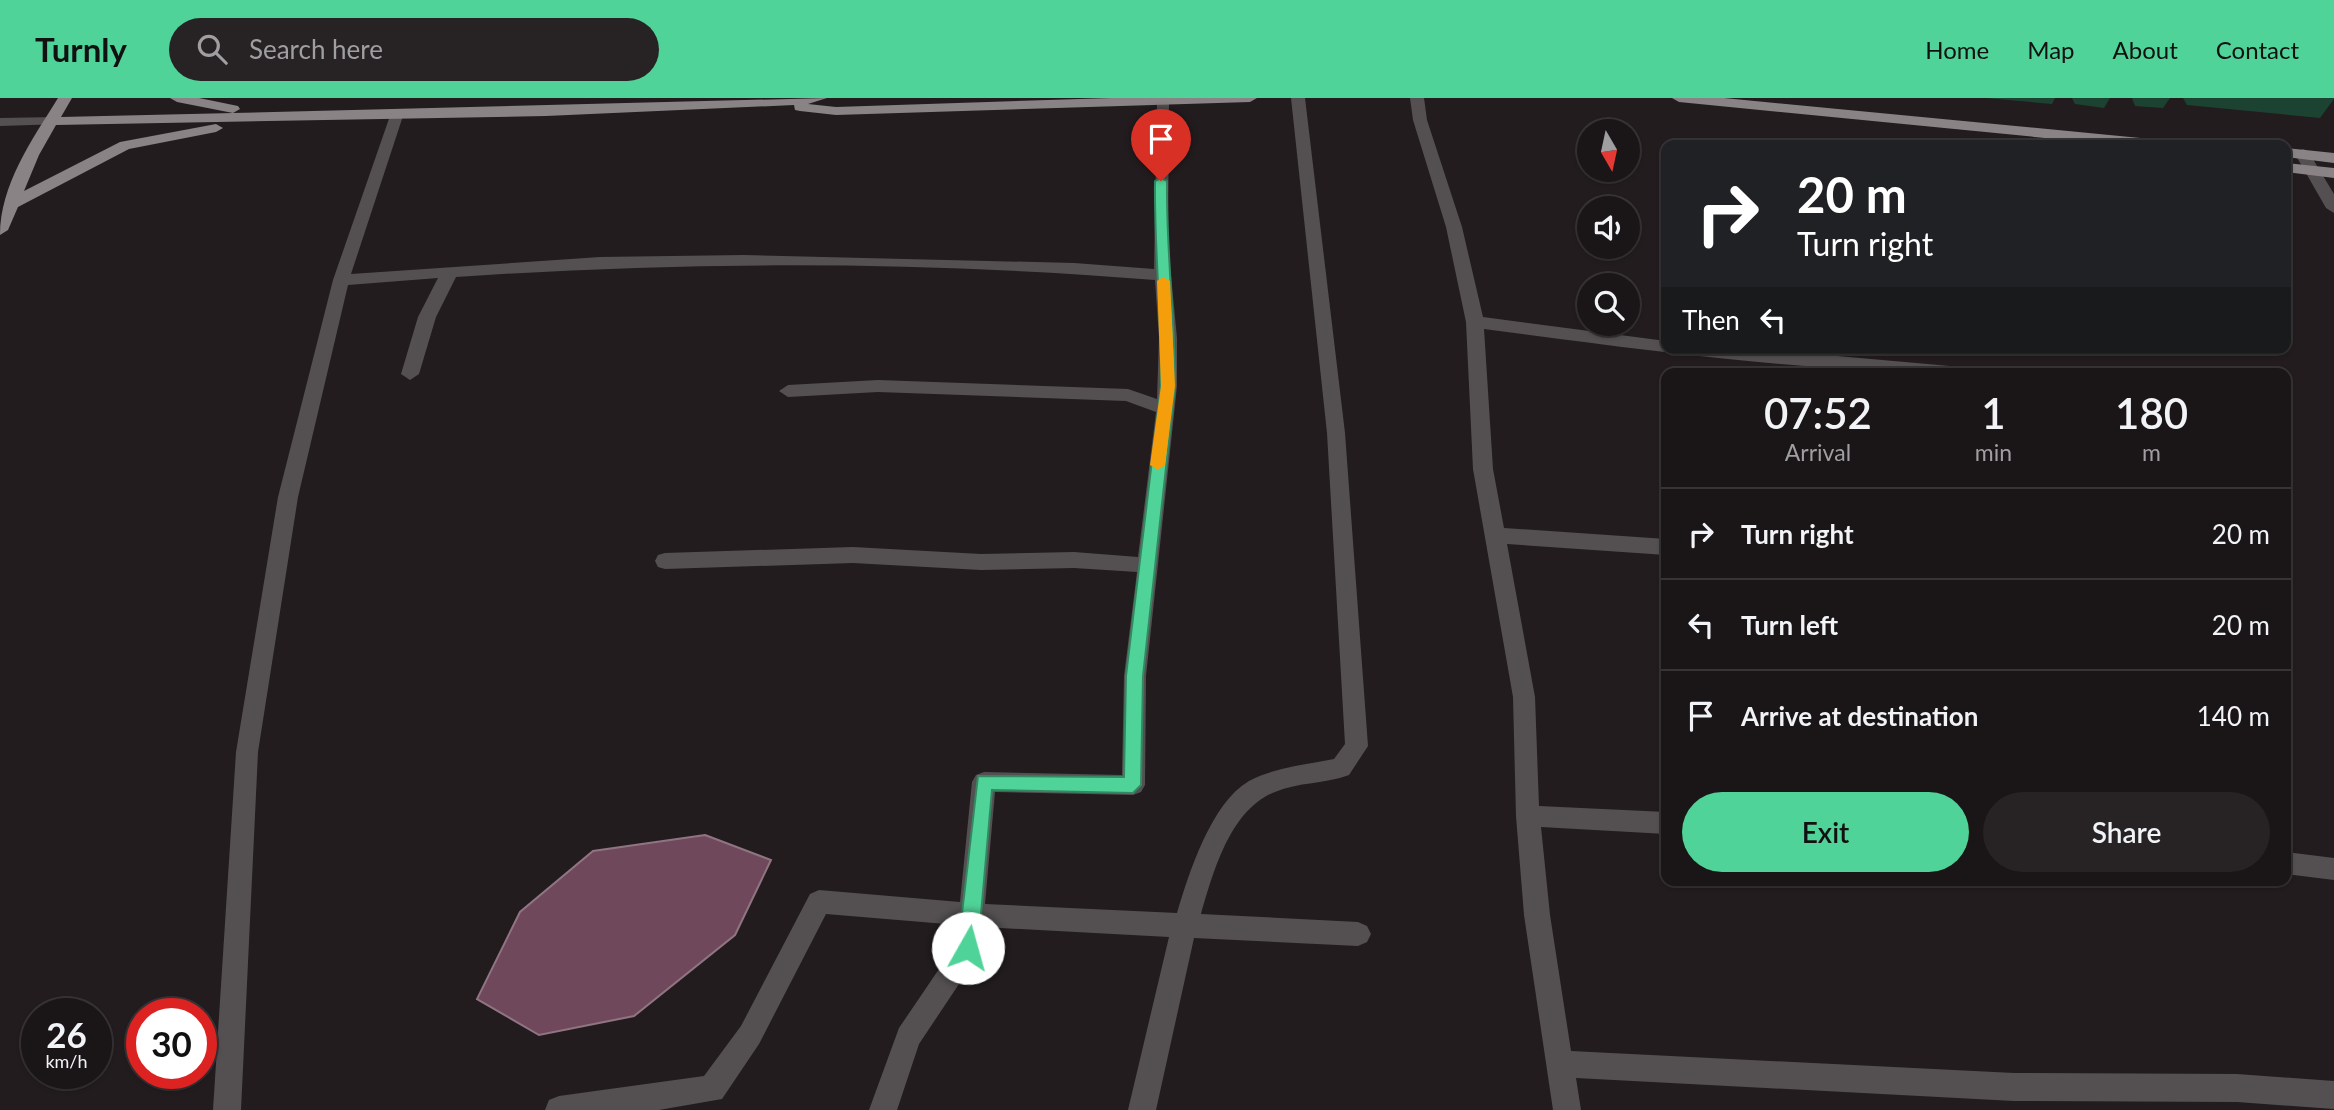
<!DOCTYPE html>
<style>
body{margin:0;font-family:Lato,sans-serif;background:#272224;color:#f1f3f6;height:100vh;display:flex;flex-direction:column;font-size:26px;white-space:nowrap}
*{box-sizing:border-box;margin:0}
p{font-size:23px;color:#9f9fa1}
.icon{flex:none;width:38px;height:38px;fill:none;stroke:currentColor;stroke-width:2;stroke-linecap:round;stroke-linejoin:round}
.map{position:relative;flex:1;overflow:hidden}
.sheet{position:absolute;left:1661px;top:270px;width:630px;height:518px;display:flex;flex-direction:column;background:#1a1517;border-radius:14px;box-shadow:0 2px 5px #0004,0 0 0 2px #383436}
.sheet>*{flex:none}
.guide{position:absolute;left:1661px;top:42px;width:630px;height:214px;border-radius:14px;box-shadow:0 2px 5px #0004,0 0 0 2px #383436;background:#202124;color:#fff;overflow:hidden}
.needle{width:46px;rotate:171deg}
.buttons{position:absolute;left:1577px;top:21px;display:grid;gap:14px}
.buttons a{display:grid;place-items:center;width:63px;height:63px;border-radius:50%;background:#1a1517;box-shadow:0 2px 5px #0004,0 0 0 2px #383436;font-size:35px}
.speed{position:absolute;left:21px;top:900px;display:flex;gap:14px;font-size:35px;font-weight:700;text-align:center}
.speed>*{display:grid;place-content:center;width:91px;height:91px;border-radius:50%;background:#1a1517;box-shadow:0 2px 5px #0004,0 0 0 2px #383436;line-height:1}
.speed small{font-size:18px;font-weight:400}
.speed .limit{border:10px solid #d22;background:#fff;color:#111}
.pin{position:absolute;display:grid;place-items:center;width:60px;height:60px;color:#fff;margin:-72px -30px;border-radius:50% 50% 50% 0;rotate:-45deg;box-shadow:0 0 7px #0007}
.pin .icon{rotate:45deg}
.me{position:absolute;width:77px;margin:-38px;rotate:7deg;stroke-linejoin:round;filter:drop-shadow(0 0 5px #0008)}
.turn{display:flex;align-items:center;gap:24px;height:147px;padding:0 21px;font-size:32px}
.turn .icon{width:91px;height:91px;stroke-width:2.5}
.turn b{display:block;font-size:49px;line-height:60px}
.then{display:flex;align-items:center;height:66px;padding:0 21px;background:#0003;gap:14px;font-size:26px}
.eta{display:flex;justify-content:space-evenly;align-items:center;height:119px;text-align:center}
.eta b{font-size:42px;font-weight:600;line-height:49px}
.primary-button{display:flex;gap:14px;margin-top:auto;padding:14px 21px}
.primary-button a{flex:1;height:80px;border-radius:42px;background:#50d398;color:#111;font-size:28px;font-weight:600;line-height:80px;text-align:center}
.primary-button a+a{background:#272224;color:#f1f3f6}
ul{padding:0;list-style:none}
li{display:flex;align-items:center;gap:21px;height:91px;padding:0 21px;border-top:2px solid #383436}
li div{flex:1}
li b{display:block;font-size:26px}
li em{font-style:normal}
header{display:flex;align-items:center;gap:42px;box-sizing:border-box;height:98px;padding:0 35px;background:#50d398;color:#111}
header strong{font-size:33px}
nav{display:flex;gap:38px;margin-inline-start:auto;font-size:24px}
.search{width:490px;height:63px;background:#272224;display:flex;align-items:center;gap:18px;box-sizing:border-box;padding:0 24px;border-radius:38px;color:#9f9fa1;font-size:26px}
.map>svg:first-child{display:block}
.water{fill:#6f485b;stroke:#917482;stroke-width:2}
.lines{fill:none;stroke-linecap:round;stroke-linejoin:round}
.street{fill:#545052;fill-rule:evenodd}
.primary{fill:#8a8386;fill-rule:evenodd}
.wall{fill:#1c4332}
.route{fill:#50d398;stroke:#348963;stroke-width:2}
.slow{fill:#f59e0b}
</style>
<header>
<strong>Turnly</strong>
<div class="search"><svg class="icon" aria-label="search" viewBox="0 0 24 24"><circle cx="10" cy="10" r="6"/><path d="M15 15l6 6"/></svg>Search here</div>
<nav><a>Home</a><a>Map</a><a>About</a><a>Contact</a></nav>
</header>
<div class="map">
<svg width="2334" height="1012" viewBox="0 0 2334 1012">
<rect width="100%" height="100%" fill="#221c1f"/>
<!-- water -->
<polygon class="water" points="705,737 771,762 735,837 634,918 539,937 477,901 520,814 593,753"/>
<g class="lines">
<!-- street -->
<g class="street">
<path d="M1291 0H1305L1345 335 1368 648 1349 677C1325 686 1298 684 1275 694 1230 711 1213 775 1201 816L1358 824 1367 828 1371 836 1367 844 1358 848 1194 840 1156 1012H1128L1169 839 983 829 977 859 919 946 897 1012H869L899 930 956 846 958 827 826 816 759 946 722 1001 659 1012H545L549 1002 559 998 704 978 741 928 810 796 819 792 960 804 972 684 976 677 984 674 1122 677 1124 578 1137 474 1074 470 981 472 853 465 665 471 658 469 655 463 658 457 665 455 853 449 981 456 1074 454 1138 459 1156 314 1126 303 878 294 788 299 779 293 788 287 878 282 1128 291 1157 301 1159 240 1155 182C923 163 688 163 456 179L436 219 419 276 410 282 401 276 418 219 438 180 348 187 298 399 258 654 241 1012H213L236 654 278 399 333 182 391 15 396 14 403 18 351 176 600 159 744 157 1074 165 1154 171 1157 5 1164 1 1169 2 1168 146 1177 240V288L1146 578 1145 687 1141 694 1133 697 995 694 985 806 1177 815C1189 775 1211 705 1249 683 1275 669 1306 667 1334 661L1345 646 1327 335Z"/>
<path d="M1410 0H1424L1427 22 1462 129 1483 219 1666 243V250H1748L1961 269 1970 275C1806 275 1646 252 1484 231L1493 371 1504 430 1666 441V457L1507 446 1535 599 1539 708 1666 714V736L1541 729 1550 817 1571 953 2014 975 2237 976 2334 983V1011L2237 1004 2014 1003 1576 980 1581 1012H1553L1524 817 1516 718 1513 599 1473 371 1466 224 1446 129 1413 22Z"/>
<polygon points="58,19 63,20 63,26 0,28 0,20"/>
<polygon points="2303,51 2308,53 2334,96 2334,115 2326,110 2295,56"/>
<polygon points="2286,754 2334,760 2334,782 2286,776"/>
</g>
<!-- primary -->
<g class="primary">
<path d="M58 0H72L61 19 233 15 177 4 170 0H199L238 8 240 11 233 15 827 0 808 6 836 9 1111 0H1257L1250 4 836 17 800 13 795 12 794 7 546 18 56 27 39 57 24 93 120 44 216 26 223 30 216 34 129 51 18 109 8 132 0 137C0 87 32 42 58 0Z"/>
<polygon points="1672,0 1724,0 2161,42 2169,47 2117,47 1679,4"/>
<polygon points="2286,50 2334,55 2334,65 2286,59"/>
<polygon points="2286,65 2334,70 2334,80 2286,74"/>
</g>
</g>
<!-- wall -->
<g class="wall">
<polygon points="1986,0 2055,0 2052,6"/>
<polygon points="2072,0 2110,0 2104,10 2075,6"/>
<polygon points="2132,0 2170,0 2163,10 2135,8"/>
<polygon points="2183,0 2334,0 2334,1 2320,20 2187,7"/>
</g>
<!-- route -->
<path class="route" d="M1161 80 1167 83C1166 152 1175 219 1175 288L1143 578 1141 687 1133 695 992 692 978 850 975 857 968 859 961 857 958 850 978 678 1124 679 1126 578 1161 288C1162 219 1154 152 1155 83Z"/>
<!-- slow -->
<polygon class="slow" points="1163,179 1170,183 1175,288 1165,367 1158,372 1150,367 1161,288 1157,183"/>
</svg>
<div class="buttons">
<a><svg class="needle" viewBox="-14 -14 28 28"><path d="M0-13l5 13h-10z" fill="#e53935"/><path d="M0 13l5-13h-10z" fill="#9f9fa1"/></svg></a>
<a><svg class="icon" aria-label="sound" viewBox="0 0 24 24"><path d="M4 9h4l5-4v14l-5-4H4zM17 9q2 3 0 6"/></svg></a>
<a><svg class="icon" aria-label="search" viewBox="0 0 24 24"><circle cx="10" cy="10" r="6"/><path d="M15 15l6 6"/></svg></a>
</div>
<div class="speed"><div>26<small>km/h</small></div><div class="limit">30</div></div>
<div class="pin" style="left:1161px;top:83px;background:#d93025"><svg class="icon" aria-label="arrive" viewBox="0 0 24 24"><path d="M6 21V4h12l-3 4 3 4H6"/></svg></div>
<svg class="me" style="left:968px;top:850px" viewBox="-20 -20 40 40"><circle r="19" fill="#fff"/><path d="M0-13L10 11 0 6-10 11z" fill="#50d398"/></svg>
<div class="guide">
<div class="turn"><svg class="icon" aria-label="right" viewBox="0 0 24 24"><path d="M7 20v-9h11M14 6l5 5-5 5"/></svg><div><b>20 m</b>Turn right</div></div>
<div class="then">Then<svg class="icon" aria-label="left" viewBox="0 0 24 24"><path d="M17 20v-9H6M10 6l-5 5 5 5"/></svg></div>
</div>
<section class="sheet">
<div class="eta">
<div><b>07:52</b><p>Arrival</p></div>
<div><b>1</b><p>min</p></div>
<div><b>180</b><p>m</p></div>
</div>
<ul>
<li><svg class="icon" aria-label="right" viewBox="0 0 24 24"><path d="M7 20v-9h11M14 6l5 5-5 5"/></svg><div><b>Turn right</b></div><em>20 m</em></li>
<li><svg class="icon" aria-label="left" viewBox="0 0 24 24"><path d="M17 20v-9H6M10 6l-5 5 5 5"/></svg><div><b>Turn left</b></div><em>20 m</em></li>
<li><svg class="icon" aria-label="arrive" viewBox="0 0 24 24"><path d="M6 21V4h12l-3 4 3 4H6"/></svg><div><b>Arrive at destination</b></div><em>140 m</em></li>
</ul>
<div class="primary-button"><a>Exit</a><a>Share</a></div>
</section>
</div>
